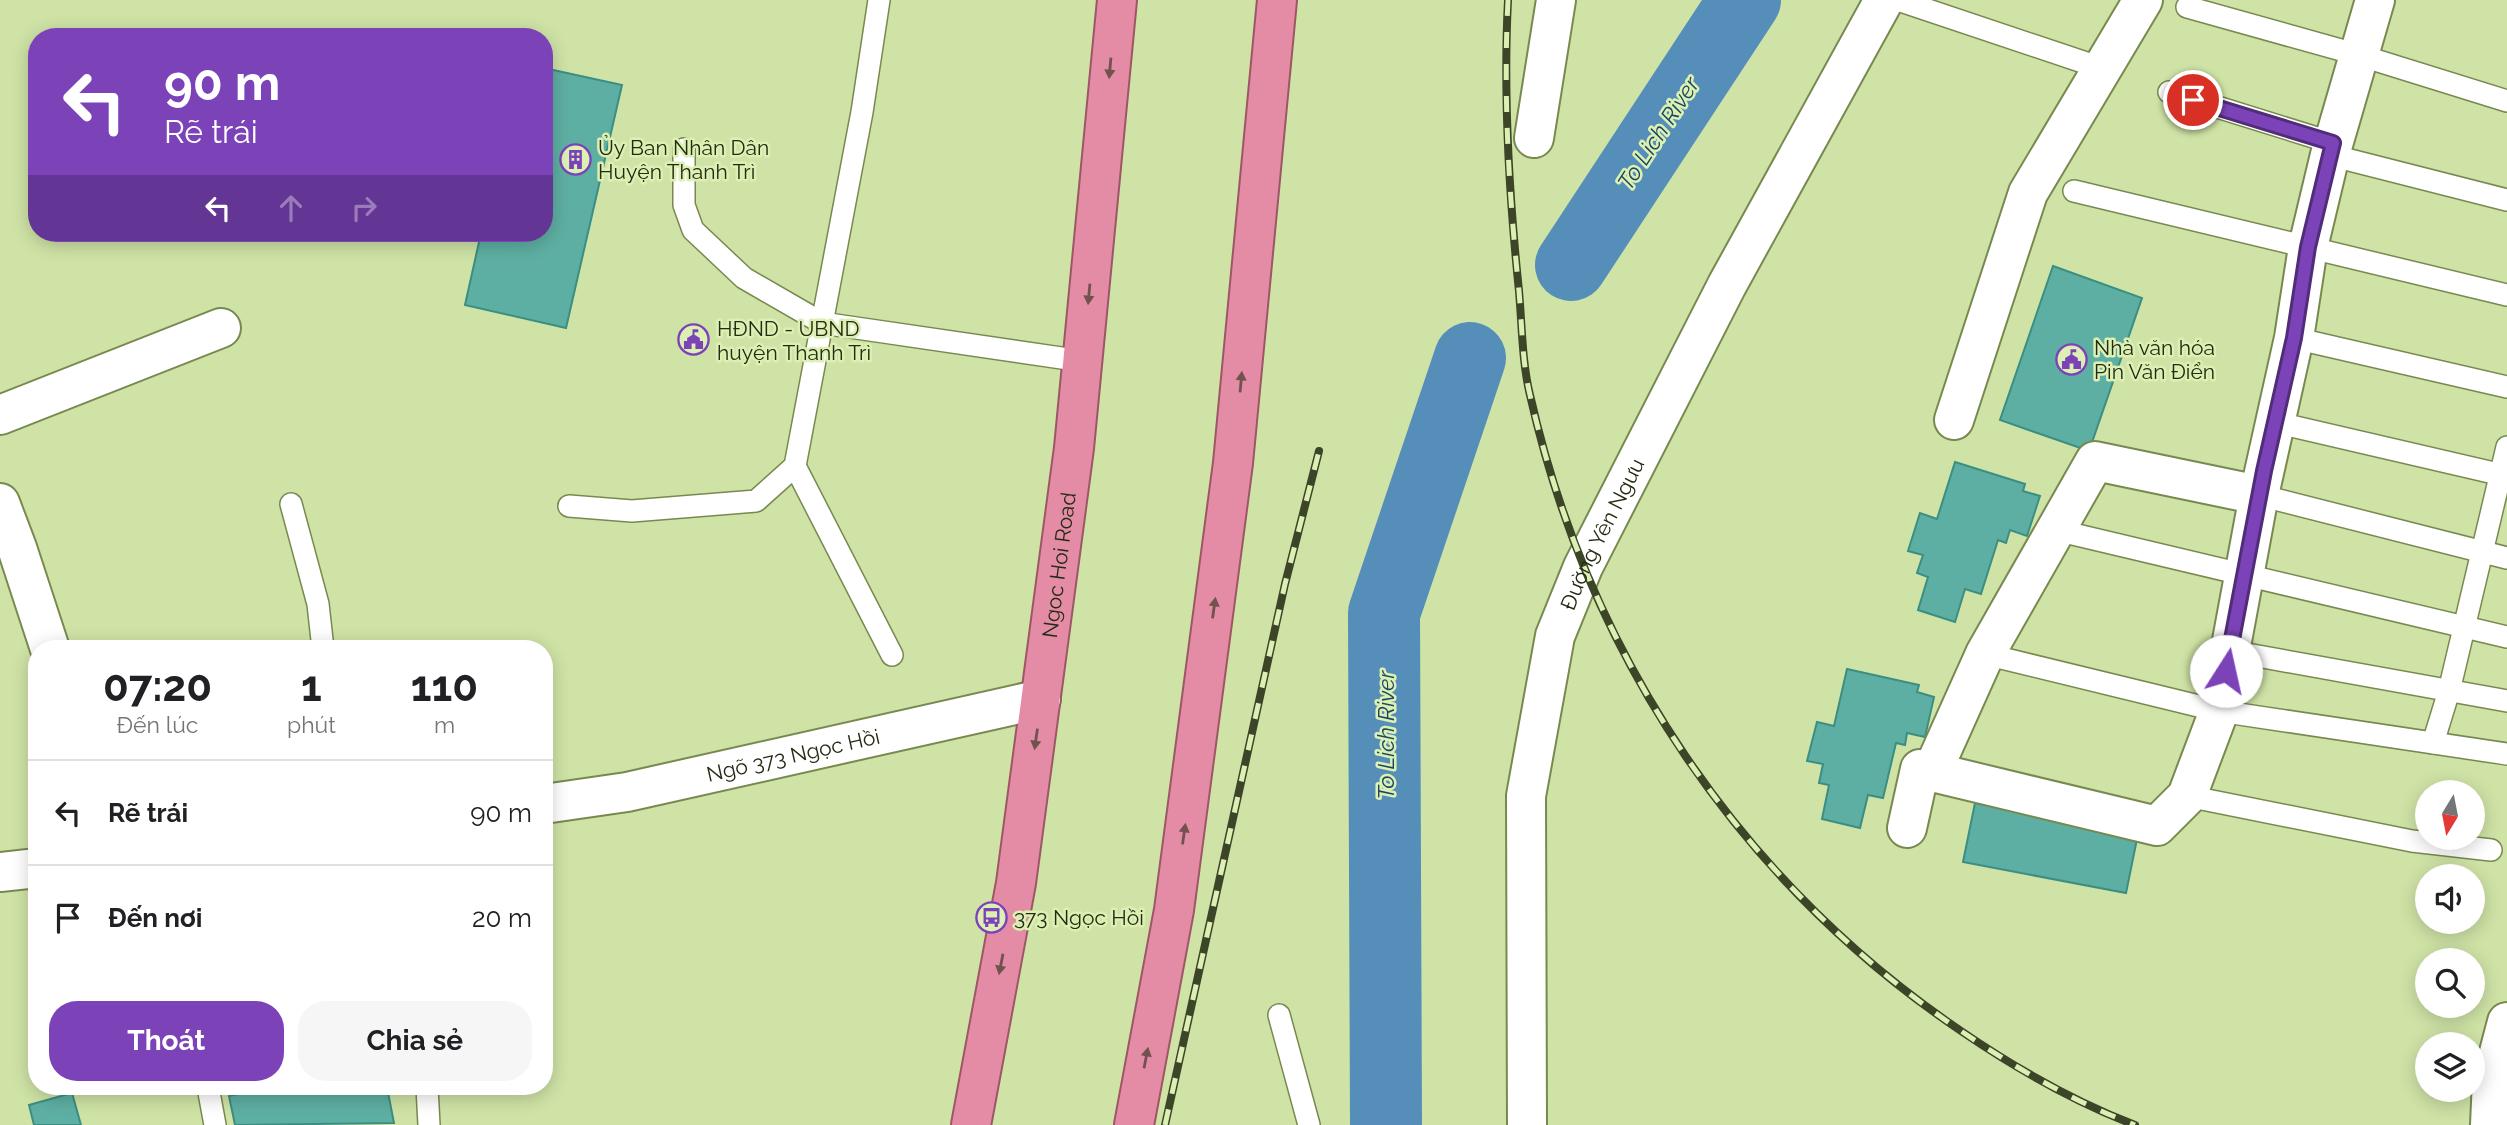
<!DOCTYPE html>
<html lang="vi">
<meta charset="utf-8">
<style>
body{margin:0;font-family:Raleway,sans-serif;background:#f6f6f6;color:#202124;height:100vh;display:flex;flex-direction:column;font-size:26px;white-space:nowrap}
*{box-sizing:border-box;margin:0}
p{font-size:23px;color:#757577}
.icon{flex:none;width:38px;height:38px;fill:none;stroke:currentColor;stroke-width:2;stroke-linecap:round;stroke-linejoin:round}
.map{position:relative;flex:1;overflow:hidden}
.panel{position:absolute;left:28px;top:640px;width:525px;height:455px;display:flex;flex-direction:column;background:#fff;border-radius:28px;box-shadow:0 4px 18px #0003}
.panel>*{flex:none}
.top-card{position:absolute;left:28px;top:28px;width:525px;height:214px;border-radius:28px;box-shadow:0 4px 18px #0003;background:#7c43b9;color:#fff;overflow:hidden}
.needle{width:46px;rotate:190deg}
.controls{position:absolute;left:2415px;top:780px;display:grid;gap:14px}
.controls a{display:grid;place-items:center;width:70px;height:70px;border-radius:50%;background:#fff;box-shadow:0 4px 18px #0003;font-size:35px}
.pin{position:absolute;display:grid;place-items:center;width:60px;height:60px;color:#fff;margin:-30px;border:4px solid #fff;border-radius:50%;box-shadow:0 2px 7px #0007}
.me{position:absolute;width:77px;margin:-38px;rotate:10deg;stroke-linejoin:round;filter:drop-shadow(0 0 5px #0008)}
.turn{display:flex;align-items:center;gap:24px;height:147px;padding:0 21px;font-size:32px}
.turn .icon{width:91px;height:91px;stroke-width:2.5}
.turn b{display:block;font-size:49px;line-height:60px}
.lanes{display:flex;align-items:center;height:66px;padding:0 21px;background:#0003;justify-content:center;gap:35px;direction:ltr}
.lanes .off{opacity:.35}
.eta{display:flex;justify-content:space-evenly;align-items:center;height:119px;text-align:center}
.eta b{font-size:42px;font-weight:700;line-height:49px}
.button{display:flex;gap:14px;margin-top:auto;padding:14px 21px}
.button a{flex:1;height:80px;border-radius:28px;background:#7c43b9;color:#fff;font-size:28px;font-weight:700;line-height:80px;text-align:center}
.button a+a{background:#f6f6f6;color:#202124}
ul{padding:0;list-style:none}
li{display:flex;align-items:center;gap:21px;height:105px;padding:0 21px;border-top:2px solid #e0e0e0}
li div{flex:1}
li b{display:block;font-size:26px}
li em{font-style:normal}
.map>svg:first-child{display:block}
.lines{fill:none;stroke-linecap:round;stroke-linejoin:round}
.river{stroke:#558eb9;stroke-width:72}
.building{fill:#5eafa3;stroke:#3b8e82;stroke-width:2}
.service-casing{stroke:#788950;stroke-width:24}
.minor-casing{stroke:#788950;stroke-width:42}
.tertiary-casing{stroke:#788950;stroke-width:42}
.trunk-casing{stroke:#9c5764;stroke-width:42}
.service{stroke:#fff;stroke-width:21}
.minor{stroke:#fff;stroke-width:38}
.tertiary{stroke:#fff;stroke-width:38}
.trunk{stroke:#e48ca6;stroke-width:38}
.rail-casing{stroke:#3c4528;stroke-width:8}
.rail{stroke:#dcf0b3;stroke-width:5;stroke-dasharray:16;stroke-linecap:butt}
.oneway{fill:#71524e}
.route-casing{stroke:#512c78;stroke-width:18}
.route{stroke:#7c43b9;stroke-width:12}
.labels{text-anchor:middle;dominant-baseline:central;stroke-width:5;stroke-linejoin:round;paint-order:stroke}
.poi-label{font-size:21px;fill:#242b13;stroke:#dcf0b3;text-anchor:start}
.street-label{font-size:21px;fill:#242b13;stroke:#dcf0b3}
.water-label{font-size:23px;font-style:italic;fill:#1a4664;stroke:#dcf0b3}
</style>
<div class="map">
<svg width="2507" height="1125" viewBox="0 0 2507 1125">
<rect width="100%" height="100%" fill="#cfe3a6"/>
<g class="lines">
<!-- river -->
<g class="river">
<polyline points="1571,265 1745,0"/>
<polyline points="1386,1125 1384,613 1470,358"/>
</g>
</g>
<!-- building -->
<g class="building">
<polygon points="544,68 622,85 566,328 465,305 481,233 544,233"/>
<polygon points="2053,266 2142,298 2089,451 2000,420"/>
<polygon points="1955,462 2025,484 2023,491 2040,496 2027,536 2010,530 2006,543 1998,540 1981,594 1965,589 1955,622 1918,610 1928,577 1917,573 1923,555 1908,551 1920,513 1937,519"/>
<polygon points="1847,669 1919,685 1917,692 1934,697 1925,737 1907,733 1905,745 1896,743 1883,798 1868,795 1860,828 1822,819 1829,785 1819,783 1823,764 1807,761 1817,722 1834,726"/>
<polygon points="1975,803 2138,834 2126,893 1963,862"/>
<polygon points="274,1087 387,1087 394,1123 235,1125 229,1096"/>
<polygon points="72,1093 81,1125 34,1125 29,1105"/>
</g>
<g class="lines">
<defs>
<g id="service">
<polyline points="1898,0 2101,68"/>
<polyline points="2187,7 2359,55 2507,101"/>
<polyline points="2169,92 2333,143"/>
<polyline points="684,149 684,205 693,230 744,278 822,323 1082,361"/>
<polyline points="2330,155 2507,200"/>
<polyline points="2074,191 2507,295"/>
<polyline points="2294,338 2507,387"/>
<polyline points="2274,422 2507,476"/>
<polyline points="795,466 892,655"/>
<polyline points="2259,495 2507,558"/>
<polyline points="291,504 318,604 323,649"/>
<polyline points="569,506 632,511 756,501 795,466 862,112 879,0"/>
<polyline points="2056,530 2507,637"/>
<polyline points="2230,651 2507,701"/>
<polyline points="1985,654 2219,711 2507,754"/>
<polyline points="2433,743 2449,691 2507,447"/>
<polyline points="2187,796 2412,841 2491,850"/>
<polyline points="1279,1015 1309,1125"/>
<polyline points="208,1087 215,1125"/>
<polyline points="427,1087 429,1125"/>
</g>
<g id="minor">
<polyline points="1534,138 1556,0"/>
<polyline points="0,415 221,328"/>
<polyline points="1954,420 2028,193 2143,0"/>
<polyline points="0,503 17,548 50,649"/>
<polyline points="1932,772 1985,654 2095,461 2259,495"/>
<path id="s1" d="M544 804 627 792 1041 699"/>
<polyline points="1907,828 1920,769 2157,826 2187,796 2219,711 2259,495 2294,338 2308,247 2330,155 2375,0"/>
<polyline points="0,872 37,868"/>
<polyline points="2490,1125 2492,1079 2507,1022"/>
</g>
<g id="tertiary">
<path id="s2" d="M1527 1125 1526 796 1555 636 1583 567 1727 285 1884 0"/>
</g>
<g id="trunk">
<path id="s3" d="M971 1125 1016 883 1074 448 1117 0"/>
<polyline points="1134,1125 1174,910 1233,463 1277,0"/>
</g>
</defs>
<!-- service casing -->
<use href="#service" class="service-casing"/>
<!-- minor casing -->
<use href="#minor" class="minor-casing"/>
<!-- tertiary casing -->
<use href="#tertiary" class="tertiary-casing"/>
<!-- trunk casing -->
<use href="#trunk" class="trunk-casing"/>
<!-- service -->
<use href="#service" class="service"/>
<!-- minor -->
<use href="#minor" class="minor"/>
<!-- tertiary -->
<use href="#tertiary" class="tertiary"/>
<!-- trunk -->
<use href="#trunk" class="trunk"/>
<defs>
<g id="rail">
<path d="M1508 0C1503 97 1509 195 1519 291 1522 325 1522 362 1530 395 1589 657 1741 883 1964 1033 2017 1069 2075 1102 2135 1125"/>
<polyline points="1165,1125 1285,584 1319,451"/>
</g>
</defs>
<!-- rail casing -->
<use href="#rail" class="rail-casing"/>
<!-- rail -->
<use href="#rail" class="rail"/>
</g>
<!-- one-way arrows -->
<defs><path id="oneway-solid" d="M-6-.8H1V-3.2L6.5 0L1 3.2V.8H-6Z" transform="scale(1.75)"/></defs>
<g class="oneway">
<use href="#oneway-solid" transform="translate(1110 68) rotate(95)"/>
<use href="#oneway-solid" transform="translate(1089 294) rotate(95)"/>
<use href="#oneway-solid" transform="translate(1241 382) rotate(-85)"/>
<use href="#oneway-solid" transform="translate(1214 608) rotate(-82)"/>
<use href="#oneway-solid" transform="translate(1036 739) rotate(98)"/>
<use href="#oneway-solid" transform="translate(1184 834) rotate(-82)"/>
<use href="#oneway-solid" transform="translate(1001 964) rotate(101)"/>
<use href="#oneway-solid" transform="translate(1146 1058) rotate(-79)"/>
</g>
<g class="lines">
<defs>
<polyline id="route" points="2193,100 2333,143 2308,247 2294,338 2264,471 2226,671"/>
</defs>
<!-- route casing -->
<use href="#route" class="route-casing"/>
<!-- route -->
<use href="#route" class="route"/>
</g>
<!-- icons -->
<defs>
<symbol id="building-ring" viewBox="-11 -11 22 22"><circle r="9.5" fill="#dcf0b3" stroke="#7c43b9" stroke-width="1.5"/><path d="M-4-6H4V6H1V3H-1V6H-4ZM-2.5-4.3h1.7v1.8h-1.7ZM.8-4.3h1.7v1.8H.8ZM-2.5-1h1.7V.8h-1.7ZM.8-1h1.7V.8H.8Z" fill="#7c43b9"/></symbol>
<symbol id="civic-ring" viewBox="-11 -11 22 22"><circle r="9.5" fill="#dcf0b3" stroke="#7c43b9" stroke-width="1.5"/><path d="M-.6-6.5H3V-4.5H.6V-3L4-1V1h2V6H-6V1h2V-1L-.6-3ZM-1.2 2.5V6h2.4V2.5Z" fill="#7c43b9"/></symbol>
<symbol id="bus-ring" viewBox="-11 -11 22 22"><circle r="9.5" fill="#dcf0b3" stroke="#7c43b9" stroke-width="1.5"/><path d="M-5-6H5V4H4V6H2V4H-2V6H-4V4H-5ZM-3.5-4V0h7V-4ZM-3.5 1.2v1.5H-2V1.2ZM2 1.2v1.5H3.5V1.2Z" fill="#7c43b9"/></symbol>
</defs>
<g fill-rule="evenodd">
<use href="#building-ring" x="558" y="142" width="35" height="35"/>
<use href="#civic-ring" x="676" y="322" width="35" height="35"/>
<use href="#civic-ring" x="2054" y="342" width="35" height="35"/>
<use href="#bus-ring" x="974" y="900" width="35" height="35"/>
</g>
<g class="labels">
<!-- poi labels -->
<g class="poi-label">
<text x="598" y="147">Ủy Ban Nhân Dân<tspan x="598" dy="24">Huyện Thanh Trì</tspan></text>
<text x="717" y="328">HĐND - UBND<tspan x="717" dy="24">huyện Thanh Trì</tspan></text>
<text x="2094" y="347">Nhà văn hóa<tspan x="2094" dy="24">Pin Văn Điển</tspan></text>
<text x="1014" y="917">373 Ngọc Hồi</text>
</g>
<!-- street labels -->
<g class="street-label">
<text stroke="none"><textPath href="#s2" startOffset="604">Đường Yên Ngưu</textPath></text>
<text stroke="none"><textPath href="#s3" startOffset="567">Ngoc Hoi Road</textPath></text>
<text stroke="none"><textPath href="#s1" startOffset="254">Ngõ 373 Ngọc Hồi</textPath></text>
</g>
<!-- water labels -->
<g class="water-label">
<text transform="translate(1658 133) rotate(-57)">To Lich River</text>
<text transform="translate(1385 735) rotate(-90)">To Lich River</text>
</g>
</g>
</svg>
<div class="controls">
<a><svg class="needle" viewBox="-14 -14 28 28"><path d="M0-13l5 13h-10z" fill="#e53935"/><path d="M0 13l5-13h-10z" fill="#757577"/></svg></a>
<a><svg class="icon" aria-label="sound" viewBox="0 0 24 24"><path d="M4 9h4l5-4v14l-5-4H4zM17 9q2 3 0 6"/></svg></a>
<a><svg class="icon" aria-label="search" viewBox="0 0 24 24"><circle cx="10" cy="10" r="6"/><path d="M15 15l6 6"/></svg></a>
<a><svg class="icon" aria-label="layers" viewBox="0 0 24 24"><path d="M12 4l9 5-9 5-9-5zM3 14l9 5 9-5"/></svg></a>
</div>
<div class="pin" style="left:2193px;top:100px;background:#d93025"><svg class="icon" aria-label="arrive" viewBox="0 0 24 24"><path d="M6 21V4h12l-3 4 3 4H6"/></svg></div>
<svg class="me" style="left:2226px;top:671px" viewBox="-20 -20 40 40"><circle r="19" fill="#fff"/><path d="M0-13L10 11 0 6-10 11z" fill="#7c43b9"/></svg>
<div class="top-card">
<div class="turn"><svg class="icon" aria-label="left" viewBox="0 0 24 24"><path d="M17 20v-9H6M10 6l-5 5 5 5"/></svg><div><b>90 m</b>Rẽ trái</div></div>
<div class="lanes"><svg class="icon" aria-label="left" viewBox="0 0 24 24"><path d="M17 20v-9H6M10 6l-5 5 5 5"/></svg><svg class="icon off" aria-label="ahead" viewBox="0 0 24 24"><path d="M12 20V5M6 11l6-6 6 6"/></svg><svg class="icon off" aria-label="right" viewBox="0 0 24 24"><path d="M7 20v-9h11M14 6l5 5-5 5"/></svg></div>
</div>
<section class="panel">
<div class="eta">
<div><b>07:20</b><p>Đến lúc</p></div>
<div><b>1</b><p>phút</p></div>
<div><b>110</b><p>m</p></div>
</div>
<ul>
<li><svg class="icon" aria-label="left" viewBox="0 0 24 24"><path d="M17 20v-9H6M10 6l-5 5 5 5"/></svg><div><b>Rẽ trái</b></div><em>90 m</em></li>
<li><svg class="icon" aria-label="arrive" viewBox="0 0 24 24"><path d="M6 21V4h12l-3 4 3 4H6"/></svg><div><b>Đến nơi</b></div><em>20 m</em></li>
</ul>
<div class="button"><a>Thoát</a><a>Chia sẻ</a></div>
</section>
</div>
